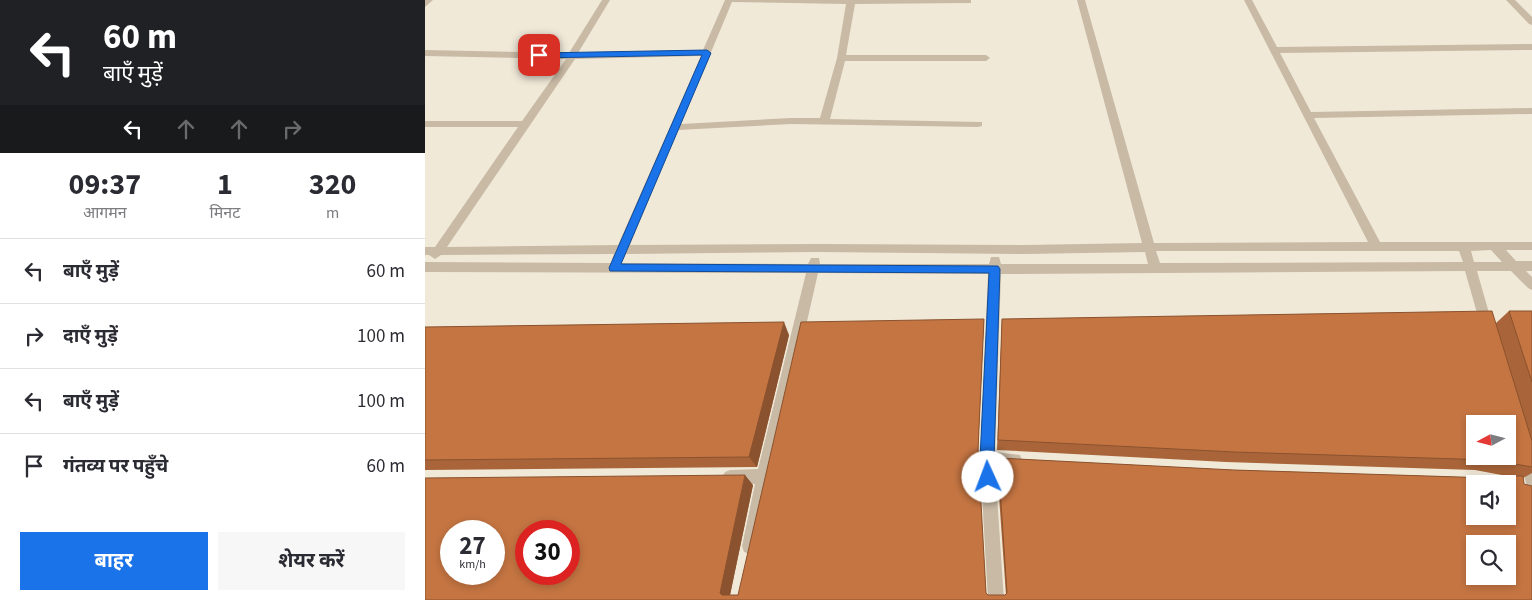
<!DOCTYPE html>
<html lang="hi">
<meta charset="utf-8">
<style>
body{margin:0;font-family:"Source Sans 3","Noto Sans Devanagari",sans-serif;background:#f7f7f7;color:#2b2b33;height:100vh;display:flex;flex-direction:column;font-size:19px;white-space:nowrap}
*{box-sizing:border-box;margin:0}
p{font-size:16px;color:#7c7c81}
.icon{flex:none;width:28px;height:28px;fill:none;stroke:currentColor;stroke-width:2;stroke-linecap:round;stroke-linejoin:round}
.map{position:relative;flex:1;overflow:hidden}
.sheet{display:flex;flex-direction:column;background:#fff;width:425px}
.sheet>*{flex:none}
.top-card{background:#202124;color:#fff;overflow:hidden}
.needle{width:32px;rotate:263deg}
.controls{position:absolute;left:1041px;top:415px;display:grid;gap:10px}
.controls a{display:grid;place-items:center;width:50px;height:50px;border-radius:0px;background:#fff;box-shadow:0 2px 8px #0003;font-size:25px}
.speed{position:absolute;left:15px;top:520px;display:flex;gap:10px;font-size:25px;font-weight:700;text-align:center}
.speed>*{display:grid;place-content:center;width:65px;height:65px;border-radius:50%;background:#fff;box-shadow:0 2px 8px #0003;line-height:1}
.speed small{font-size:12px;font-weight:400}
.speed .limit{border:8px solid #d22;background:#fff;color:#111}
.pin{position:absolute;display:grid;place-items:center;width:42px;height:42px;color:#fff;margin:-21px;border-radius:10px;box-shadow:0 2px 8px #0006}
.me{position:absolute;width:55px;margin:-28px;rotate:358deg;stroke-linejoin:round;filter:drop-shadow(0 0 4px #0008)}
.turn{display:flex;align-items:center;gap:18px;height:105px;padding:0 20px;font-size:22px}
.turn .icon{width:65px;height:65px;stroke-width:2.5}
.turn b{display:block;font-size:35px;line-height:42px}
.lanes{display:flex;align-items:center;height:48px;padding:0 20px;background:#0003;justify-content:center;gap:25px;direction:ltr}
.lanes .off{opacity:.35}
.eta{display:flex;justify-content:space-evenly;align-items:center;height:85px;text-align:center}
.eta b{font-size:30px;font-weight:700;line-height:35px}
.action{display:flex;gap:10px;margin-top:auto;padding:10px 20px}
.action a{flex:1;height:58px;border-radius:0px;background:#1a73e8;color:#fff;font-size:20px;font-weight:700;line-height:58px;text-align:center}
.action a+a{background:#f7f7f7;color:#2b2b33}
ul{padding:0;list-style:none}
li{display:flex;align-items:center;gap:15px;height:65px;padding:0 20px;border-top:1px solid #e1e1e2}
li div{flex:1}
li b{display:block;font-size:19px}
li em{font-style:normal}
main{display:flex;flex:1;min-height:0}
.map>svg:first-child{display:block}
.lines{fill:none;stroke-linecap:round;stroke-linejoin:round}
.minor{fill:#c9baa5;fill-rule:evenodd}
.wall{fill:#a96539}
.shaded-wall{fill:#8a522e}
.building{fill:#c57542;stroke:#8a522e;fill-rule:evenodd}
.route{fill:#1a73e8;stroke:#114b97}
</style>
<main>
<section class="sheet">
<div class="top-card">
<div class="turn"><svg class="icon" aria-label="left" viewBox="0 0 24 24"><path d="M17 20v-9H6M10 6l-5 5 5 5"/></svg><div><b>60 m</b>बाएँ मुड़ें</div></div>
<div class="lanes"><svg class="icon" aria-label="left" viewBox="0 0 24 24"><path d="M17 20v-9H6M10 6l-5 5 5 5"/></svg><svg class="icon off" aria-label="ahead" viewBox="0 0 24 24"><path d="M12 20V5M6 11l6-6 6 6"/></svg><svg class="icon off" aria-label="ahead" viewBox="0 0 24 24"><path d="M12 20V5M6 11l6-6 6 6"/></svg><svg class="icon off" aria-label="right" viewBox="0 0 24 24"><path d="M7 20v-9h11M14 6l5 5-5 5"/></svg></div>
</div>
<div class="eta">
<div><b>09:37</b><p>आगमन</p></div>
<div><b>1</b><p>मिनट</p></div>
<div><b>320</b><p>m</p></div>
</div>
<ul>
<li><svg class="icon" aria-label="left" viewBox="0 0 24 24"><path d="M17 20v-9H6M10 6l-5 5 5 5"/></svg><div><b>बाएँ मुड़ें</b></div><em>60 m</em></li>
<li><svg class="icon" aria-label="right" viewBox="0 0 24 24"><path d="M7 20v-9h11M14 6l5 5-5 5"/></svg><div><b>दाएँ मुड़ें</b></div><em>100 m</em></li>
<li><svg class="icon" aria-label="left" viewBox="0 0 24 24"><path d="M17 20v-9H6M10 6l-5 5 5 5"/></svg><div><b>बाएँ मुड़ें</b></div><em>100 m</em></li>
<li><svg class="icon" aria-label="arrive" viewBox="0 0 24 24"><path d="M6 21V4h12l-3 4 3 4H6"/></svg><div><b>गंतव्य पर पहुँचे</b></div><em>60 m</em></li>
</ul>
<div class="action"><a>बाहर</a><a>शेयर करें</a></div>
</section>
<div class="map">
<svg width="1107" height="600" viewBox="0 0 1107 600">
<rect width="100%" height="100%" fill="#f1e9d8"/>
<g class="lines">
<!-- minor -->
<g class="minor">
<polygon points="0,0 8,0 0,7"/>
<path d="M177 0H185L153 53 278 50 300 0H546V3H543L430 4 421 55H561L565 58 561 61H420L405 119 557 122V126L553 127 366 124 253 130 205 245 394 244 600 245 717 243 652 0H660L729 243 943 242 819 0H827L852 47 1107 44V50L855 53 886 112 1107 108V114L889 118 955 242H1107V250H1081L1091 261H1107V271H1101L1107 277V290L1103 288 1086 271H1052L1068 327 1067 331 1062 332 1057 331 1056 327 1040 271 576 274 570 452 595 455 597 460 595 465 590 467 570 466 579 600H563L555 459 563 274 393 273 347 476 333 546 331 552 325 554 319 552 317 546 330 484H305L300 482 297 477 300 472 305 470 333 469 381 273 0 272V262L192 263 187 259 189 254 16 255 10 259 4 255H0V247H10L93 127H0V121H97L141 59 0 56V50L144 53ZM307 2 421 4 412 58 395 118H366L256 124ZM276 56 193 245 22 247 150 59ZM1066 250 1077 262H1049L1046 251ZM731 251H1034L1038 262 735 263ZM394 252 600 254 720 252 723 264H576L574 257H566L564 264H395L394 258H386L383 264 194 263 197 262 201 254Z"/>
<polygon points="1081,0 1090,0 1107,17 1107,25 1104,24"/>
<polygon points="1101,452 1107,456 1107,488 1102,486 1094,459 1096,454"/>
</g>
</g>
<!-- wall -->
<g class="wall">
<polygon points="1084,311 1107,311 1107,473 1098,478 1107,600 0,600 328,485 305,595 313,595 559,319 553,453 561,593 563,595 581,595 572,468 573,458 809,470 1065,478 1069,476 1082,476 1050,470 801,462 572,450 577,319 1071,323"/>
<polygon points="0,327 364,335 332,467 0,470"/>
</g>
<!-- shaded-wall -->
<g class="shaded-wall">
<polygon points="359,322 364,335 332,467 324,457"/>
<polygon points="320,475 328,485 304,600 297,595 295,593"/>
</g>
<!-- building -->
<g class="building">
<path d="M1067 311 1107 441V467L1066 460 809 452 573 440 577 319ZM1050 424H1082V456H1050Z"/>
<polygon points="1084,311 1107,311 1107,382"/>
<path d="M559 319 553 449 561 593 563 595H580L582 593 573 458 809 470 1067 478 1069 476H1098L1099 484 1107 486V600H0V478L320 475 295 593 297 595H313L376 322ZM1050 484H1082V516H1050ZM26 531H69V574H26ZM101 531H144V574H101ZM1050 544H1082V576H1050Z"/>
<polygon points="359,322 324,457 0,460 0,327"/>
</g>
<!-- route -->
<polygon class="route" points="282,50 286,53 196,264 573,266 575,269 569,459 570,477 568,481 563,483 558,481 555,459 564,273 185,271 184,268 277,55 114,58 110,55 114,53"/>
</svg>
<div class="controls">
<a><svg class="needle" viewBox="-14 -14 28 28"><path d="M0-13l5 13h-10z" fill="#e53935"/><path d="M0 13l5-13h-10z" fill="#7c7c81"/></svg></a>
<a><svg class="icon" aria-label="sound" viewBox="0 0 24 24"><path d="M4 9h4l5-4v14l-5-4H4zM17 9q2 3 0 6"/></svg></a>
<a><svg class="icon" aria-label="search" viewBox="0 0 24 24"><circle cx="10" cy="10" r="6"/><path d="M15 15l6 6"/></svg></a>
</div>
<div class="speed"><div>27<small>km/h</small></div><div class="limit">30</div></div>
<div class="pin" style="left:114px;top:55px;background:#d93025"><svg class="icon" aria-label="arrive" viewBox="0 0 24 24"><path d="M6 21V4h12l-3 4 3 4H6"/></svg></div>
<svg class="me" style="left:563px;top:477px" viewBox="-20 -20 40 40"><circle r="19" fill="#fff"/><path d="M0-13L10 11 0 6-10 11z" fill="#1a73e8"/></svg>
</div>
</main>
